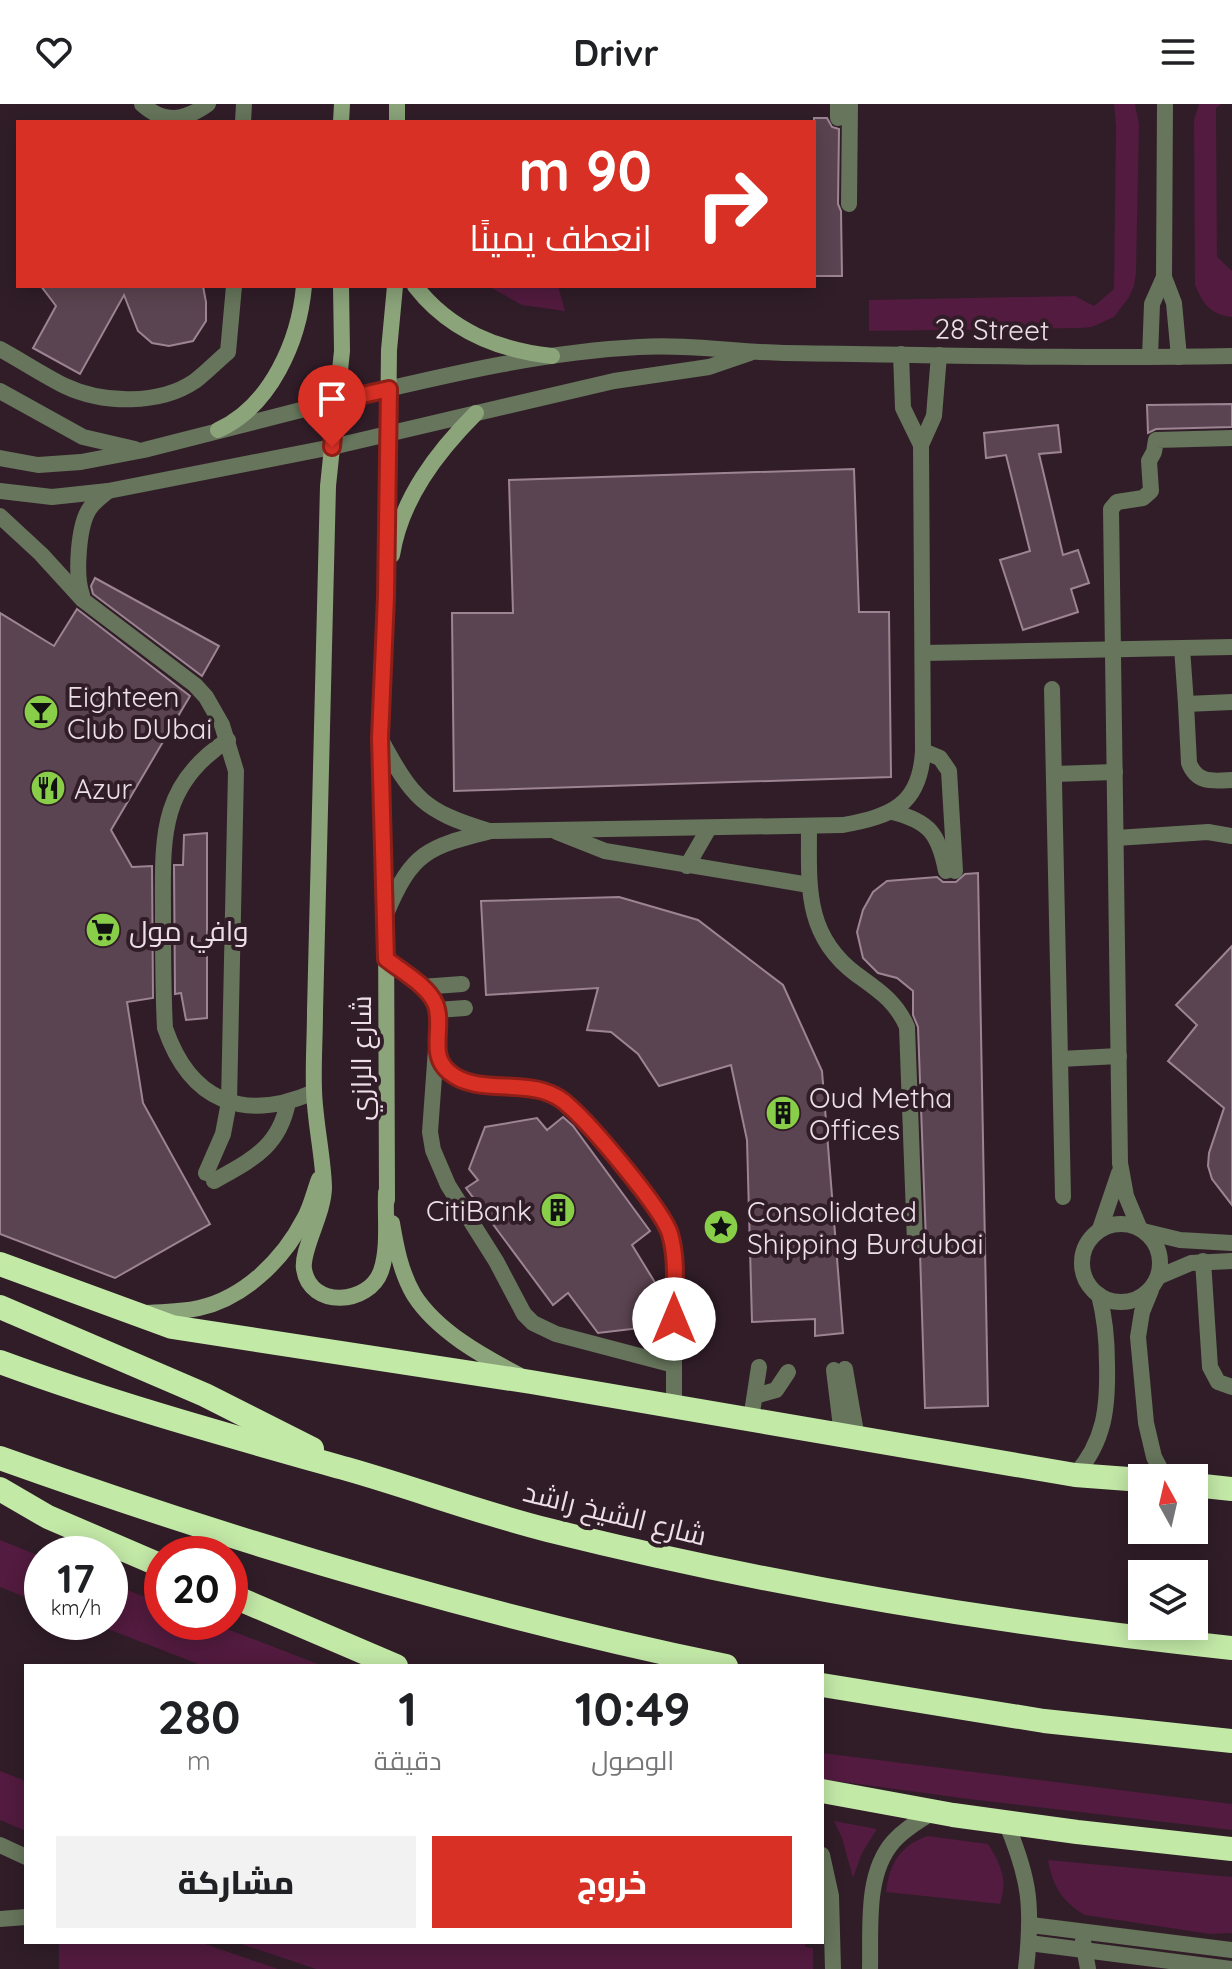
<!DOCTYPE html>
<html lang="ar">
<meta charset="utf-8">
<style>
body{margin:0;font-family:Quicksand,Cairo,sans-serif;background:#f2f2f2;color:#202124;direction:rtl;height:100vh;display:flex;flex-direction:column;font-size:30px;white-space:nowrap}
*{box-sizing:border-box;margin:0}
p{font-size:26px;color:#757577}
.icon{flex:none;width:44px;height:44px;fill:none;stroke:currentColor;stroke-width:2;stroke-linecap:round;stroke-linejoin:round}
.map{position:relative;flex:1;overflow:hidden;direction:ltr}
.details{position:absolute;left:24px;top:1560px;width:800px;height:280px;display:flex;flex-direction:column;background:#fff;border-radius:0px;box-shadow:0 4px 20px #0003;direction:rtl}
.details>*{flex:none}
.guide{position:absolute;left:16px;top:16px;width:800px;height:168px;border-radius:0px;box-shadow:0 4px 20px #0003;direction:rtl;background:#d93025;color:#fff;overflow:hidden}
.needle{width:52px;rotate:352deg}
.tools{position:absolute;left:1128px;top:1360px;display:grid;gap:16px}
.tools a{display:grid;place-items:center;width:80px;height:80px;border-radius:0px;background:#fff;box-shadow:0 4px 20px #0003;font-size:40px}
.speed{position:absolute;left:24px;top:1432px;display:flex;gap:16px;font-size:40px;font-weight:700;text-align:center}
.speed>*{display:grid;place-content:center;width:104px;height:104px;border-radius:50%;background:#fff;box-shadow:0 4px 20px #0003;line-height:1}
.speed small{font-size:20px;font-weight:400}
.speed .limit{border:12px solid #d22;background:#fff;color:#111}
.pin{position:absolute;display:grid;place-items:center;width:68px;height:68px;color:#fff;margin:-82px -34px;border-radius:50% 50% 50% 0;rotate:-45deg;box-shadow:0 0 8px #0007}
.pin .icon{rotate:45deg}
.me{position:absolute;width:88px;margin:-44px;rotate:0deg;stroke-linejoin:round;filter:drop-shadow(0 0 6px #0008)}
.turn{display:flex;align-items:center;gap:28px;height:168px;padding:0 32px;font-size:36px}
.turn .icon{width:104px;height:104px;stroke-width:2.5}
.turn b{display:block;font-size:56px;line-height:68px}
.eta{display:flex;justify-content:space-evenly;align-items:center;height:136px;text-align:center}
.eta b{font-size:48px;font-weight:800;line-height:56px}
.button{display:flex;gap:16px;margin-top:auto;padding:16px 32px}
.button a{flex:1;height:92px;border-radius:0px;background:#d93025;color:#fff;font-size:32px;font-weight:800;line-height:92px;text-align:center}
.button a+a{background:#f2f2f2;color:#202124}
header{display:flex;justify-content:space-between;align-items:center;height:104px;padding:0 32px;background:#fff;font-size:36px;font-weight:800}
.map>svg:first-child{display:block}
.green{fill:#521b3f}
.building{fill:#5b4451;stroke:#9d8492;stroke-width:2}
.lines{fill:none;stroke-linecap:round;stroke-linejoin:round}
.lane{stroke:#66755b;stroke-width:16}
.street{stroke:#66755b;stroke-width:16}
.secondary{stroke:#8ba47a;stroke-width:16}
.highway{stroke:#c3e9a7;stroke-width:24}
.route-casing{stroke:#8d1f18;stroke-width:20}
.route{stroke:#d93025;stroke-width:14}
.labels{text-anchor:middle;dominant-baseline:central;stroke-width:8;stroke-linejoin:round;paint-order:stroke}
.street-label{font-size:28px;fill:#eddfe7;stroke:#301d28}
.poi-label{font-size:28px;fill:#eddfe7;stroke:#301d28;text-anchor:start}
</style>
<header><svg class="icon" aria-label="menu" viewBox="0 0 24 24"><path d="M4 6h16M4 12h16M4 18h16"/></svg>Drivr<svg class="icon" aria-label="heart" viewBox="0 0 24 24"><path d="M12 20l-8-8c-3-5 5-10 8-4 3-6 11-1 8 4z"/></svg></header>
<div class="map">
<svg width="1232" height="1865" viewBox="0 0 1232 1865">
<rect width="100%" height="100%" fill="#301d28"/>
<!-- green -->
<g class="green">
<polygon points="1114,0 1135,0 1139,20 1136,169 1134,182 1129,193 1114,213 1092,223 1080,224 869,227 869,196 1075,192 1094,202 1114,185 1116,22"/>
<path d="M1199 0H1221L1216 4 1217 153 1232 167V213C1211 211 1203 200 1195 181L1194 16Z"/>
<polygon points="488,182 558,182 565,207 522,201"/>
<polygon points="0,1436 42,1453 42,1500 0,1483"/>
<polygon points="110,1479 162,1500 162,1518 209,1518 323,1562 203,1562 90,1518 110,1518"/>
<polygon points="822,1649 1232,1700 1232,1726 961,1694 822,1675"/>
<polygon points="0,1667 26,1677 26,1727 0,1716"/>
<polygon points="834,1717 877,1725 862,1749 853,1774 842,1734"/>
<path d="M927 1732 988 1740C1001 1761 1008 1776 1000 1800L886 1788C889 1760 900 1742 927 1732Z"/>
<path d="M1048 1756 1232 1773V1829L1210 1830 1085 1811C1063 1799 1052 1781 1048 1756Z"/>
<polygon points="59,1838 199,1838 278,1865 59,1865"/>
<polygon points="235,1838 805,1838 805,1843 813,1844 813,1865 316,1865"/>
</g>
<!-- building -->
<g class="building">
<polygon points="814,14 827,14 832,23 839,25 838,100 841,107 842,172 814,172"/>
<polygon points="41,182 203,182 206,198 206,217 193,237 169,242 152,239 138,227 124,191 80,270 33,244 56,202"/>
<polygon points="1232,300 1232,323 1156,325 1148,329 1147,301"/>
<polygon points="1058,321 1061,348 1039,350 1063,451 1078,446 1089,479 1071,485 1078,508 1023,526 1000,456 1030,447 1006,351 986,354 984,329"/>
<polygon points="854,365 859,508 889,508 891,673 454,687 452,509 513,509 509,376"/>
<polygon points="95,474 219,542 202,572 93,490 91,482"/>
<polygon points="77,505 190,592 111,726 132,763 152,762 153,894 127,898 143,999 210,1120 115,1174 0,1130 0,509 54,542"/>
<polygon points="207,729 207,914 186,916 181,889 175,890 174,761 183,761 184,731"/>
<polygon points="978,769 988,1302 925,1304 920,1148 926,1138 918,923 913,911 913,887 897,874 878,869 863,854 857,828 863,806 873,788 887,777 937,773 943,778 956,778 965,770"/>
<polygon points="619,793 698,816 783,881 822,967 843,1229 815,1232 815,1215 752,1218 747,1036 731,961 659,982 638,950 611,928 587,926 598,884 486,891 481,797"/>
<polygon points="1232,842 1232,1101 1212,1075 1208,1062 1209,1049 1224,1004 1168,957 1197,921 1176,901"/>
<polygon points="563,1013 573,1022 650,1127 632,1141 659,1185 640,1224 598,1229 568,1189 553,1201 466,1084 478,1076 469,1065 485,1023 537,1014 547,1026"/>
</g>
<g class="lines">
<!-- lane -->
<g class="lane">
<path d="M142 0C164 20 184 17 208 0"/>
<polyline points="838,14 838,0"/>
<polyline points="243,18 244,0"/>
<polyline points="849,100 850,0"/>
<path d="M0 245C22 257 43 271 65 282 103 300 160 301 195 277 207 268 217 257 228 248L234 182"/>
<polyline points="0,287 83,333 135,345"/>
<polyline points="921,341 934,312 939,251"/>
<polyline points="0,354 38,361 81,358 144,346 336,297"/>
<polyline points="0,387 52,393 108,387 332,343"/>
<polyline points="0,412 41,450 83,496 195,581 206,593 222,621 236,667 229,998 223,1030 206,1069"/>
<path d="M82 491C75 472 78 421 90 404 94 398 102 392 108 387"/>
<polyline points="1182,544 1186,600"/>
<polyline points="923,549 1232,543"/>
<polyline points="1052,585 1063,1093"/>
<path d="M1232 598 1186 600 1189 659C1197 680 1213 677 1232 676"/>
<path d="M380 634C413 695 423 707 489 727"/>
<path d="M228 636C157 682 163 737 163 812 163 849 163 887 165 924 190 997 243 1019 314 988"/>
<polyline points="923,647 940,654 949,667 955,767"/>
<polyline points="1054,670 1115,668"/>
<path d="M892 708C930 717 939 731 946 767"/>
<path d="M809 723C809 781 804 831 856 870 878 886 896 897 907 923L915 1138"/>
<polyline points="557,728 605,747 809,781"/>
<polyline points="1116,734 1208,728 1232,732"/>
<polyline points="687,762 709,724"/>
<path d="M386 810C412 748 427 743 491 727L843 721C892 712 920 701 923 647L921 341 903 304 901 250"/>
<polyline points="386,855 429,889 434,897 438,917 430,1028 433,1046 448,1081 496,1157 524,1210 533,1219 556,1230 674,1261"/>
<polyline points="421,883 462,880"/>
<polyline points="437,906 465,904"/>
<path d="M437 951C463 996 506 973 547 988 577 999 641 1084 662 1113L670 1127 674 1159V1301"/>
<polyline points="1060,955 1119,952"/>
<path d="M214 1077C251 1056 279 1044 288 998"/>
<circle cx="1121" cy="1159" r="39"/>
<polyline points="1139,1123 1126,1092 1120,1059 1111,405 1117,398 1143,394 1151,387 1149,357 1154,348 1156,336 1232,334"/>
<polyline points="1100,1125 1119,1069"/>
<polyline points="1147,1128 1180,1136 1232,1139"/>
<polyline points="1203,1157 1210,1263 1218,1278 1232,1283"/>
<polyline points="1158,1173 1191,1159 1232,1157"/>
<polyline points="1151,1186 1142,1208 1138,1233 1146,1319 1154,1353 1165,1374"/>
<polyline points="845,1265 857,1334"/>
<polyline points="834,1266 842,1331"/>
<polyline points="755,1292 776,1286 788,1268"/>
<polyline points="751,1315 759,1263"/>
<path d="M1075 1371C1105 1337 1108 1303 1107 1260 1107 1236 1105 1214 1099 1191"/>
<path d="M1005 1716C1030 1775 1033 1802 1026 1865"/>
<polyline points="0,1741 26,1753"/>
<polyline points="0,1815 26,1813"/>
<polyline points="1031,1821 1232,1846"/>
<polyline points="1083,1837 1088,1865"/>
<polyline points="1029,1839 1232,1865"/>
</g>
<!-- street -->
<g class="street">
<polyline points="1165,0 1164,173 1174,199 1179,253"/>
<polyline points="1150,253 1152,200 1164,173"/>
<path d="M336 297C435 274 537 248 639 243 688 240 736 248 784 249 933 251 1083 255 1232 252"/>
<polyline points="332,343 614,277 709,263 750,249"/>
<polyline points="822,1751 831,1792 833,1865"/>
<path d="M870 1865C871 1825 865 1770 893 1738 904 1725 919 1717 933 1708"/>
</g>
<!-- secondary -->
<g class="secondary">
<polyline points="397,0 397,18"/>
<polyline points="341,18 342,0"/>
<path d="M341 182 342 247 328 382 315 907C315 933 313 960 314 986 315 1019 323 1051 324 1083 324 1110 301 1146 304 1165 310 1205 369 1201 381 1167 389 1144 385 1113 386 1089"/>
<path d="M415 182C450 227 498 246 552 252"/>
<path d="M218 326C271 302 299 237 304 182"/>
<path d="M392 451C401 395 437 348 476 309"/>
<polyline points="387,1096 386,810 380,634 386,492 389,246 395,182"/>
<path d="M392 1119C396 1143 401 1169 414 1191 437 1227 482 1252 519 1271"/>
<path d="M143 1209C161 1208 181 1208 199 1204 244 1194 283 1156 304 1115 311 1103 314 1088 319 1075"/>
</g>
<!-- highway -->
<g class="highway">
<polyline points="0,1160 172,1223 531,1278 1075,1371 1142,1376"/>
<polyline points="0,1203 205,1291 312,1345"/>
<path d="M0 1258C114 1300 230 1332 347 1365 414 1384 480 1409 548 1426 773 1482 1001 1520 1232 1544"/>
<path d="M0 1354C238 1439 479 1511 726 1562"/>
<polyline points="1194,1381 1232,1385"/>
<polyline points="0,1385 48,1413 162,1462"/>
<polyline points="230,1491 396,1562"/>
<polyline points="822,1581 1044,1617 1232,1637"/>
<polyline points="822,1687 953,1711 1077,1728 1232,1745"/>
</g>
</g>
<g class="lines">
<defs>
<path id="route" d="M332 343 336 297 389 285 386 492 380 634 386 855C401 867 427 881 435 899 445 922 427 950 449 968 473 989 514 978 543 987 553 990 562 995 569 1002 591 1021 663 1106 670 1130 678 1157 674 1188 674 1215"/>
</defs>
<!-- route casing -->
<use href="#route" class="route-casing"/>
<!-- route -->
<use href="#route" class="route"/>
</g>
<!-- icons -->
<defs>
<symbol id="bar-disc" viewBox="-11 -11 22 22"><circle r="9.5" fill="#89ce48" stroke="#301d28"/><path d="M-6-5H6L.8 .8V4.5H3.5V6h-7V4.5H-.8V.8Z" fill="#111"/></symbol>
<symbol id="restaurant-disc" viewBox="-11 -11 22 22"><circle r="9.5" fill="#89ce48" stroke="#301d28"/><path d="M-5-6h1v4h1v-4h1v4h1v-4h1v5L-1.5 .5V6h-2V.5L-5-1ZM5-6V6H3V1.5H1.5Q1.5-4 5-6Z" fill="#111"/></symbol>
<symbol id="supermarket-disc" viewBox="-11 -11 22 22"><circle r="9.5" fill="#89ce48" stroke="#301d28"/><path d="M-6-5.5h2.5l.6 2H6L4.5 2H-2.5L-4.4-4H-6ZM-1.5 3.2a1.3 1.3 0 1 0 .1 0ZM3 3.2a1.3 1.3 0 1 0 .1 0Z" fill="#111"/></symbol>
<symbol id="building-disc" viewBox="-11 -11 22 22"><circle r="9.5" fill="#89ce48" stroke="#301d28"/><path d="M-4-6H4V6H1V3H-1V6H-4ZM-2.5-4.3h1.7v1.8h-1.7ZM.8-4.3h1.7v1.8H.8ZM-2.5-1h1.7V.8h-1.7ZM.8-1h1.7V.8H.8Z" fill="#111"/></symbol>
<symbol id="sight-disc" viewBox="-11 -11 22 22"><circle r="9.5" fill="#89ce48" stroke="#301d28"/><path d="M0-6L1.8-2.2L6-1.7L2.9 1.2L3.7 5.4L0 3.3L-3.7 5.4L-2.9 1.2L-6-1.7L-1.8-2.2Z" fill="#111"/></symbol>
</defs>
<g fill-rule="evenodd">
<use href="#bar-disc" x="21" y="588" width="40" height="40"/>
<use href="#restaurant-disc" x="28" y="664" width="40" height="40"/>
<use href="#supermarket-disc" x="83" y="806" width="40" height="40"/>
<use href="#building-disc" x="763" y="989" width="40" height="40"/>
<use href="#building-disc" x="538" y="1086" width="40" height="40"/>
<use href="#sight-disc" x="701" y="1103" width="40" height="40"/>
</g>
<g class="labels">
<!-- street labels -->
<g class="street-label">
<text transform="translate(992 225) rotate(1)">28 Street</text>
<text transform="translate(360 954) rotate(-90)">شارع الرازي</text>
<text transform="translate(615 1409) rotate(14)">شارع الشيخ راشد</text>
</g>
<!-- poi labels -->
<g class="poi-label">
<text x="67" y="592">Eighteen<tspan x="67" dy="32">Club DUbai</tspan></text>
<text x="74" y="684">Azur</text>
<text x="129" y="826">وافي مول</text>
<text x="809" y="993">Oud Metha<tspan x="809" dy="32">Offices</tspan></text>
<text x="532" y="1106" text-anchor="end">CitiBank</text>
<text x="747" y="1107">Consolidated<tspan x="747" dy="32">Shipping Burdubai</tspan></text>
</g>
</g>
</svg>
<div class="tools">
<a><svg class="needle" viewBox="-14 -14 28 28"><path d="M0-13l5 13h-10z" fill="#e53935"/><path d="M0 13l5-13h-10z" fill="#757577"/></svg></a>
<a><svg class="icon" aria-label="layers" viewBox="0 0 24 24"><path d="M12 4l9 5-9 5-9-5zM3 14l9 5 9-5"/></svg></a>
</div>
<div class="speed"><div>17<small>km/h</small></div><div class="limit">20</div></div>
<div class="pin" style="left:332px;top:343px;background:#d93025"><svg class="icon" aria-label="arrive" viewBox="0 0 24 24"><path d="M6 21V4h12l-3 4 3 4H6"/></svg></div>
<svg class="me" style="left:674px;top:1215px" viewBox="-20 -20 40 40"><circle r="19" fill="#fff"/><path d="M0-13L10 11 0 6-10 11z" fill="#d93025"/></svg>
<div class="guide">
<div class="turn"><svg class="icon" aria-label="right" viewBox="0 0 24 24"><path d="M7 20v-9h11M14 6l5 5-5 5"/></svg><div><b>90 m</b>انعطف يمينًا</div></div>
</div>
<section class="details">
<div class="eta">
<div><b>10:49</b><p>الوصول</p></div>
<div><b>1</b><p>دقيقة</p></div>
<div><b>280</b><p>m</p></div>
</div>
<div class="button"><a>خروج</a><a>مشاركة</a></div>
</section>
</div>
